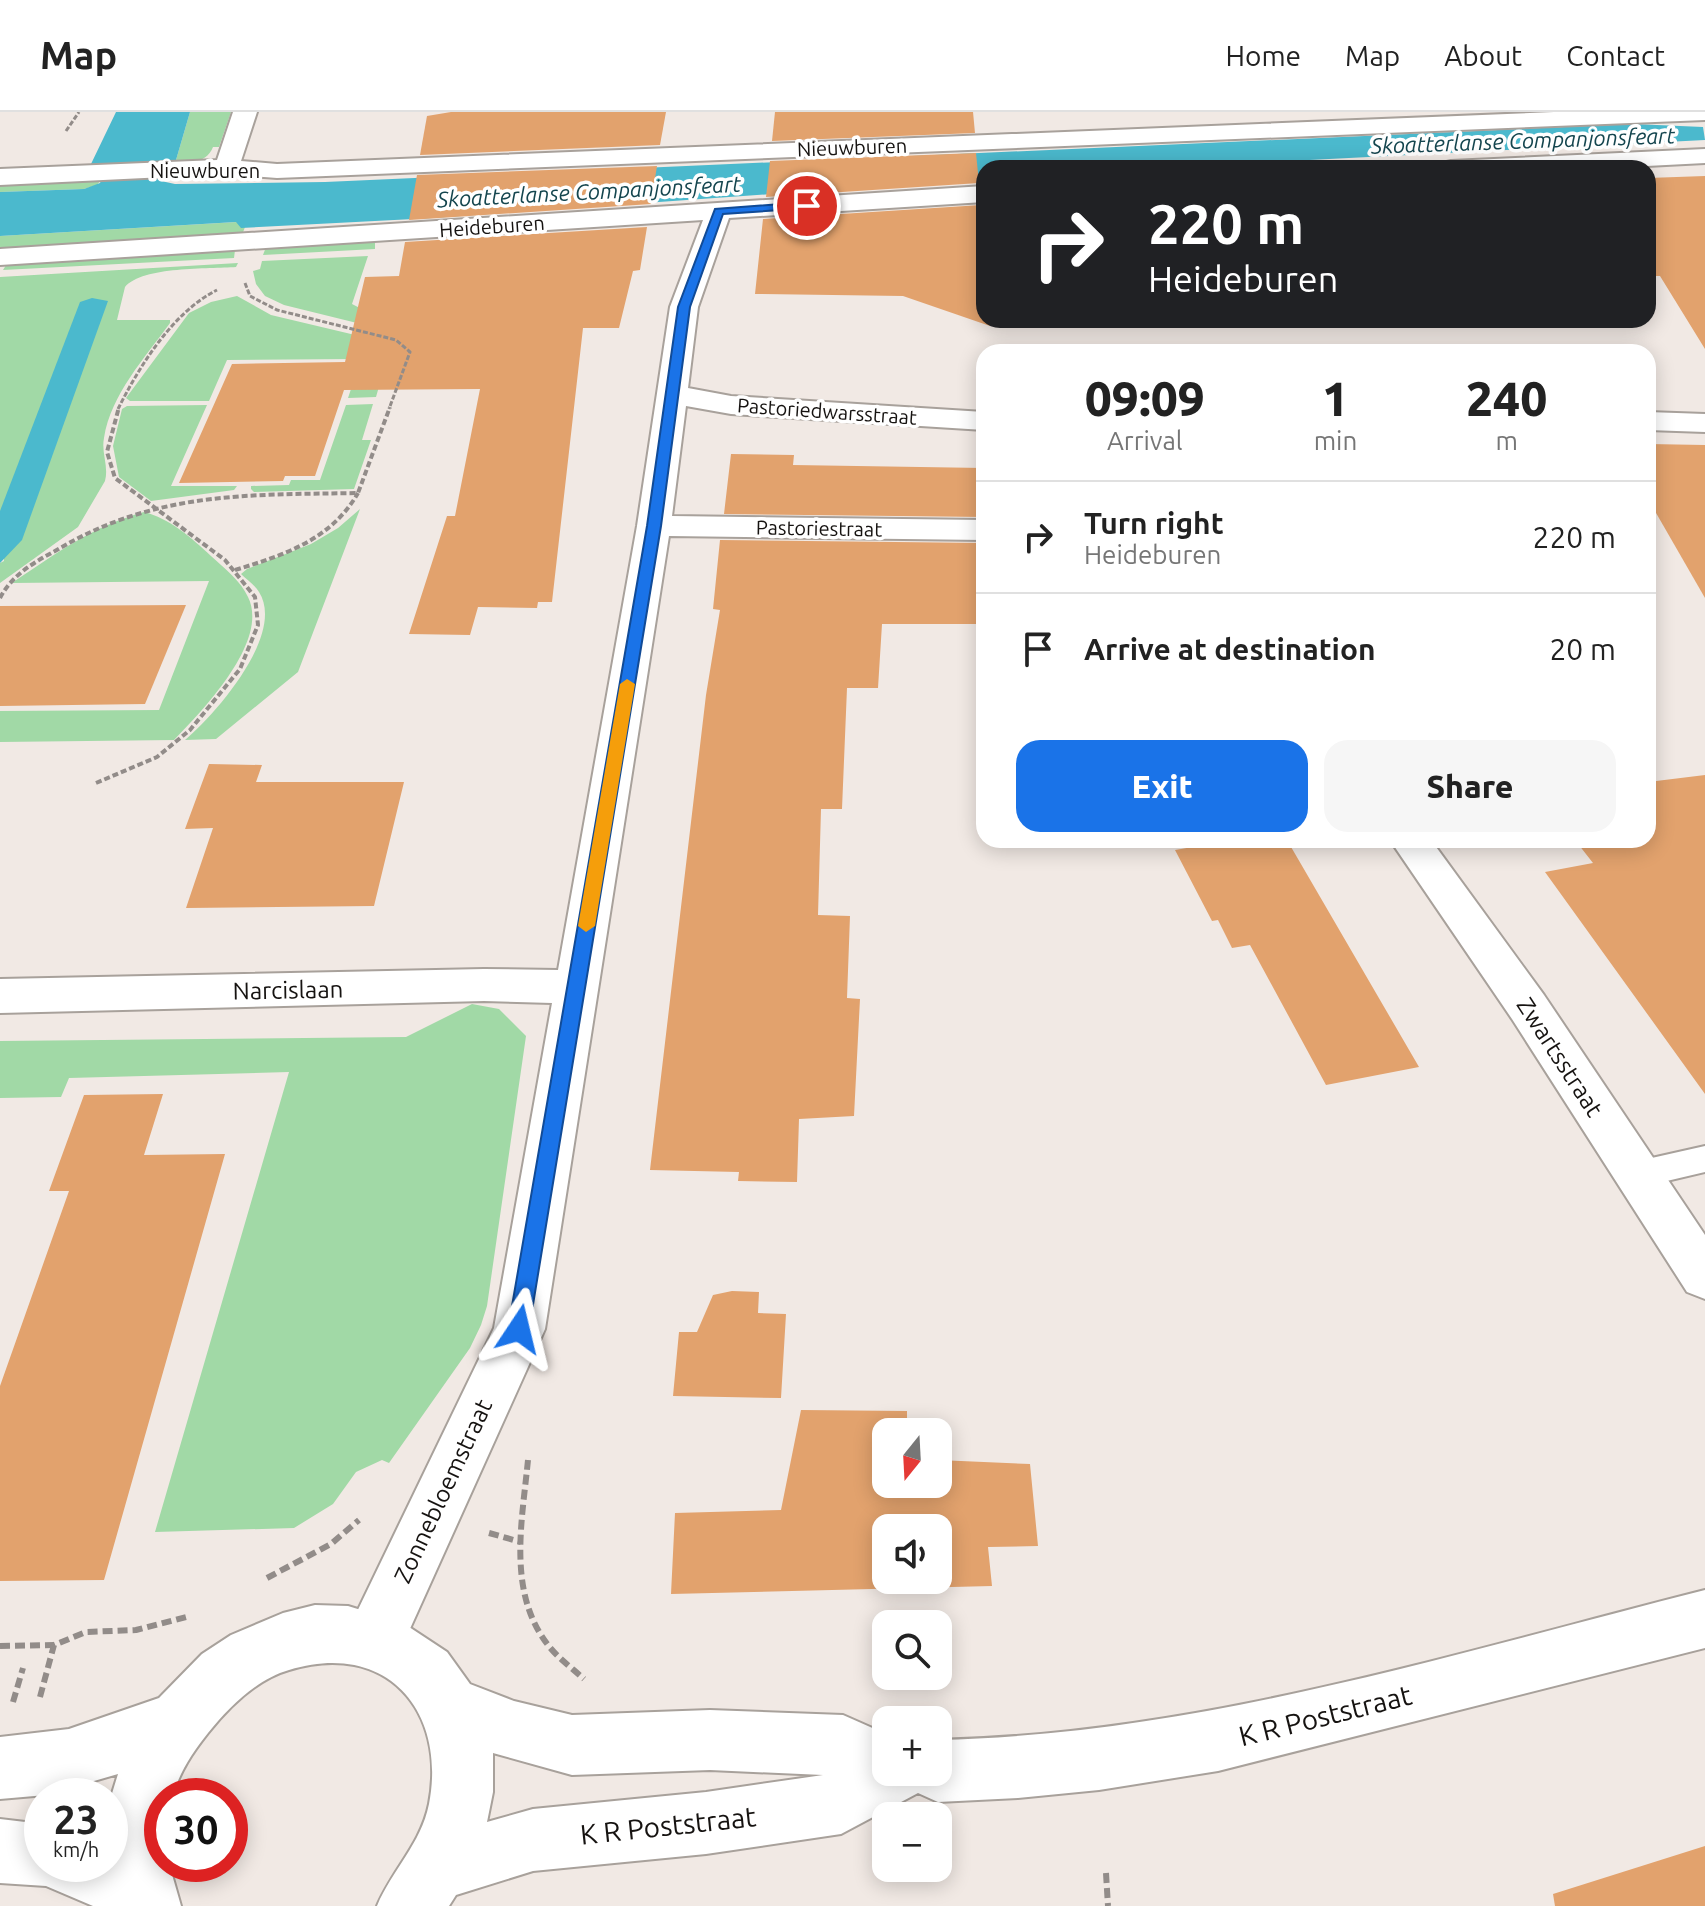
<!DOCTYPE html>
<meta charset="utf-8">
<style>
body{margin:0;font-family:Ubuntu,sans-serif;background:#f6f6f6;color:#222;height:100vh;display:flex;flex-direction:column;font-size:30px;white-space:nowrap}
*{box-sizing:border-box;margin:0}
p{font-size:26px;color:#767676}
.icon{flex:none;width:44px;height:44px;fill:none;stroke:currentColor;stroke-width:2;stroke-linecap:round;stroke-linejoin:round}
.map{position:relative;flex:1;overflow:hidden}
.details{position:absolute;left:976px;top:232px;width:680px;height:504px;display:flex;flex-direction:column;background:#fff;border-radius:24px;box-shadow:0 4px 20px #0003}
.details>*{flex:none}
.hud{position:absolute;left:976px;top:48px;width:680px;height:168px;border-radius:24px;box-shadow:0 4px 20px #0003;background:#202124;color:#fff;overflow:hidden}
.needle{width:52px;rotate:198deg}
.tools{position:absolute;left:872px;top:1306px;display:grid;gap:16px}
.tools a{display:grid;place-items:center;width:80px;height:80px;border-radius:16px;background:#fff;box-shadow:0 4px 20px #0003;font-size:40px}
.speed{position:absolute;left:24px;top:1666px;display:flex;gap:16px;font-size:40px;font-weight:700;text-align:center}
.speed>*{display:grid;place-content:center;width:104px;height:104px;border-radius:50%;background:#fff;box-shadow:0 4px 20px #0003;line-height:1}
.speed small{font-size:20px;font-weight:400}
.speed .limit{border:12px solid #d22;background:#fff;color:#111}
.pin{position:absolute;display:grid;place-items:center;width:68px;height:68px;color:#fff;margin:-34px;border:4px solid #fff;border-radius:50%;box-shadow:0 2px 8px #0007}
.me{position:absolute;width:88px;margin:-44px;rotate:10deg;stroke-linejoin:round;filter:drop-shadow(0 0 6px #0008)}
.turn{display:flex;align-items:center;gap:28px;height:168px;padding:0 40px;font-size:36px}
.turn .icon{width:104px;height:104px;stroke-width:2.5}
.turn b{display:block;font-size:56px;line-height:68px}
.eta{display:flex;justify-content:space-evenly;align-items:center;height:136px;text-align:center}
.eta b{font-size:48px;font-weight:800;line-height:56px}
.button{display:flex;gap:16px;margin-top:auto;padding:16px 40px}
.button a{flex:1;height:92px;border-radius:24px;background:#1a73e8;color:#fff;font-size:32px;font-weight:800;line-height:92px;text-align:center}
.button a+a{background:#f6f6f6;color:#222}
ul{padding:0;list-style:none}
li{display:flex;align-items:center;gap:24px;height:112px;padding:0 40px;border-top:2px solid #e0e0e0}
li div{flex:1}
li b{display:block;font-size:30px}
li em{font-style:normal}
header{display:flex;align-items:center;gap:48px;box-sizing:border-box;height:112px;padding:0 40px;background:#fff;border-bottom:2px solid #e0e0e0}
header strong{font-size:38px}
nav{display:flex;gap:44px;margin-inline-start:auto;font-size:28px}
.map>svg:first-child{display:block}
.green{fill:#a1d9a6}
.water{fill:#4bb9cd}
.building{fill:#e2a26d;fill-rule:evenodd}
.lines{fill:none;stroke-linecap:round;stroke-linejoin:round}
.service-casing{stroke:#a8a19b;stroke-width:4}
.minor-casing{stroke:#a8a19b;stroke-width:4}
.tertiary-casing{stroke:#a8a19b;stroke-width:4}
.path-far2{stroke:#928c89;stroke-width:3;stroke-dasharray:5 2;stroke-linecap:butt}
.path-far1{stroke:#928c89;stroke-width:4;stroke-dasharray:6 3;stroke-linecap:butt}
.path{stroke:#928c89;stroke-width:6;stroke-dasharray:10 5;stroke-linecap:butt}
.service{fill:#fff;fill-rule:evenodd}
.minor{fill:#fff;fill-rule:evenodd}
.tertiary{fill:#fff;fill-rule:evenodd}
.route{fill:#1a73e8;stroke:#114b97;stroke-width:2}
.slow{fill:#f59e0b}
.labels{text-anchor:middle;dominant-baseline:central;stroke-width:7;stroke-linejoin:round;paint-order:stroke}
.far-street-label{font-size:20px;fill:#161311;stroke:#fff}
.far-water-label{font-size:22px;font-style:italic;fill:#15464f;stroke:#fff}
.street-label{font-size:24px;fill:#161311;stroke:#fff}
.near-street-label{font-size:28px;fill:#161311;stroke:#fff}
</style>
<header>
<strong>Map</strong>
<nav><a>Home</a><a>Map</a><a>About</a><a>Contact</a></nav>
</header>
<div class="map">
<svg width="1705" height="1794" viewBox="0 0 1705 1794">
<rect width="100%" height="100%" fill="#f1e9e4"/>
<!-- green -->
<g class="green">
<path d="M190 0H231L219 35H213C206 54 182 50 165 51L176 48Z"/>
<polygon points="103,65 97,73 84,77 0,80 0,71"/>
<polygon points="237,110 245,115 242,123 0,137 0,124"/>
<polygon points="375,129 375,137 263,143 266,135"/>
<polygon points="235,138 234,146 3,158 8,150"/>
<polygon points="368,144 352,192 385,209 361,212 284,193 265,184 256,172 253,159 260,157 262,149"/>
<path d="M238 151 236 155C209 157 143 154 125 175L117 208H170V211C145 246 111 282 104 326 101 341 109 354 105 369L78 415 0 471V451L4 449 0 399V165Z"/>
<polygon points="237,184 271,203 372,227 390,236 376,285 348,286 355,265 355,247 227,248 209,289 130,289 126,286 189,201 211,190"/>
<polygon points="373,292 362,328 371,328 354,377 254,380 251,377 251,374 289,373 291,368 320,368 346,293"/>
<polygon points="207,293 171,374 237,374 234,378 151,389 119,365 113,334 122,297 127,294"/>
<path d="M360 397 298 560 216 627 185 628C215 603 286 522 259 480 255 473 247 468 241 462L247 457 311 432 338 416Z"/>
<path d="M144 400C169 406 192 426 211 444 224 456 241 469 248 485 270 529 202 599 174 628L0 630V599L159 598 209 469 12 471C55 442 93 414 144 400Z"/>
<polygon points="472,892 499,897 526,924 487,1194 481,1213 470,1236 389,1351 382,1348 356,1360 333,1392 294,1416 155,1420 289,960 69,966 61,985 0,986 0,929 406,925"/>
</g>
<!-- water -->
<g class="water">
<polygon points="116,0 190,0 176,48 165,51 161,69 175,72 325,70 1634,12 1703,15 1705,28 1151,56 984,56 984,67 433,106 241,116 236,110 0,124 0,80 84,77 100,71 108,54 91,52"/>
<polygon points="92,186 108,189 22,428 0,451 0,399 80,190"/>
</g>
<!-- building -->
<g class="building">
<polygon points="451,0 666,0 660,33 420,43 427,4"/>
<polygon points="775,0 973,0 975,21 772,29"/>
<polygon points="976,41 979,71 766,85 770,49"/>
<polygon points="657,54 651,92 409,108 417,63"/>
<polygon points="1705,64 1705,237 1660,164 1648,164 1648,66"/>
<polygon points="981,93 984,208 990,208 990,214 903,184 755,182 763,107"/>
<polygon points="647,115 640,158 633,159 619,216 583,216 552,490 538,490 537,496 478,495 470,523 409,522 447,404 455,404 480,277 344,278 315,364 285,364 283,369 179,371 232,252 345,250 365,165 399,164 405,130"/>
<polygon points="1648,332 1705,333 1705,486 1648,387"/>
<polygon points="731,342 794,343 793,353 984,356 984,405 724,402"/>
<polygon points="720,428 984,431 984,512 882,512 878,576 847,576 842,697 821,697 818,803 850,804 847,886 860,887 854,1004 799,1007 797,1070 738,1069 739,1060 650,1058 706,583 720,498 713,497"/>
<polygon points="186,493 145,592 0,594 0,494"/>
<polygon points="209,652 262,653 256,670 404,670 374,794 186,796 213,716 185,717"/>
<polygon points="1705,663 1705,982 1545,760 1593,751 1575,728 1648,728 1648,670"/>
<polygon points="1233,728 1287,728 1419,955 1326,973 1250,833 1232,836 1218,808 1212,809 1175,738"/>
<polygon points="163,982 144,1043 225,1042 104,1468 0,1469 0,1274 69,1079 49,1079 84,983"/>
<polygon points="732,1179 759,1180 758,1201 786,1202 781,1286 673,1284 679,1220 697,1220 713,1183"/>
<path d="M801 1298 907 1299V1320H886V1372H938V1348L1030 1352 1038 1434 988 1435 992 1474 671 1482 675 1401 781 1398ZM886 1416H938V1468H886Z"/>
<polygon points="1705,1734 1705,1794 1555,1794 1553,1782"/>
</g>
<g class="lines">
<defs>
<polygon id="service" points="1705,1034 1705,1060 1637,1076 1625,1072 1621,1062 1625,1052"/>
<g id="minor">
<polygon points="233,0 257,0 241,49 277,52 1554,0 1705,0 1705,8 277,66 227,62 0,73 0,57 217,48"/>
<polygon points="1705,37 1705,51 1608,56 1439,56 1442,51 1451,49"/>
<polygon points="984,74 984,90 729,106 698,195 688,276 731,284 984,300 984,318 731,302 686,294 672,404 984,408 984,428 669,424 545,1217 395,1550 374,1558 353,1550 345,1529 353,1508 494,1216 552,891 484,889 0,901 0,867 484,857 558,858 637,414 670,195 703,108 0,153 0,137"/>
<polygon points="1648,300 1705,302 1705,320 1648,318"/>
<polygon points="1390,728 1431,728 1544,883 1705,1123 1705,1187 1687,1180 1512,907"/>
</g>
<path id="tertiary" d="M1705 1478V1536L1218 1659 1099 1678 1018 1686 938 1690 918 1681 841 1722 706 1742 533 1759 456 1783 449 1794H377C392 1758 421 1732 429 1692 447 1598 386 1528 289 1558 257 1567 228 1596 208 1621 193 1640 179 1660 173 1684H162V1752H169L181 1794H93L46 1774 0 1771V1707L42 1712V1752H110V1688L118 1662 46 1683 0 1687V1625L69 1617 159 1586 202 1542 231 1523 283 1501 315 1493 348 1494 403 1511 447 1540 470 1572 514 1589 572 1603 710 1598 843 1603 886 1622V1660H938V1628C1200 1622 1452 1542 1705 1478ZM493 1641 572 1663 710 1658 823 1663 706 1680 533 1697 487 1710 493 1680Z"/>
</defs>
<!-- service casing -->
<use href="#service" class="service-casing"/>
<!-- minor casing -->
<use href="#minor" class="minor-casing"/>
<!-- tertiary casing -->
<use href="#tertiary" class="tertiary-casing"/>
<!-- path-far2 -->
<g class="path-far2">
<polyline points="66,19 79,0"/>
<polyline points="245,171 250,184 277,198 396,228 410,240 389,297"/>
<path d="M118 297C140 253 173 200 217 178"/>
</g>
<!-- path-far1 -->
<g class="path-far1">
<path d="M235 458C284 443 331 428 358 381"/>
<path d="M0 486C12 463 33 451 55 439 155 379 246 383 358 381L390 295"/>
<polyline points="96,671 157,645 190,618 240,557 258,513 255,485 225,448 115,366 107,340 119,295"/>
</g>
<!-- path -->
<g class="path">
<path d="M528 1348C522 1410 507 1480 548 1533 558 1546 572 1556 584 1567"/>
<polyline points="489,1421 521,1430"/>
<polyline points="267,1466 331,1432 359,1408"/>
<polyline points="0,1534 54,1533"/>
<polyline points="40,1585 54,1533 86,1520 136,1518 190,1504"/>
<polyline points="13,1590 23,1556"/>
<polyline points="1106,1761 1108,1794"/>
</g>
<!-- service -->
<use href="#service" class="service"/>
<!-- minor -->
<use href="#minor" class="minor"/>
<!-- tertiary -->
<use href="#tertiary" class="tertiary"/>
</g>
<!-- route -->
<polygon class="route" points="807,90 813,94 811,96 723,102 690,195 661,414 529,1217 526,1224 519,1226 511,1224 508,1217 647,414 678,195 715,97"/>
<!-- slow -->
<polygon class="slow" points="627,567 635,572 595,814 586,820 578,814 620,572"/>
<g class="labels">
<!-- far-street labels -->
<g class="far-street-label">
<text transform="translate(852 35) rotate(-2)">Nieuwburen</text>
<text x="205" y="58">Nieuwburen</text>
<text transform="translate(492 114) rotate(-4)">Heideburen</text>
<text transform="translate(827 299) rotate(4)">Pastoriedwarsstraat</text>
<text transform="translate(819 416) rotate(1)">Pastoriestraat</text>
</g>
<!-- far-water labels -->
<g class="far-water-label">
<text transform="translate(1523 28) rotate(-2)">Skoatterlanse Companjonsfeart</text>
<text transform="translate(589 79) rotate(-3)">Skoatterlanse Companjonsfeart</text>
</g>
<!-- street labels -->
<g class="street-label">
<text transform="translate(288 878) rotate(-1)">Narcislaan</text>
<text transform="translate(1560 945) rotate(57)">Zwartsstraat</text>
<text transform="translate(443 1379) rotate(-65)">Zonnebloemstraat</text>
</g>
<!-- near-street labels -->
<g class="near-street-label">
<text transform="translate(1325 1603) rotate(-14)">K R Poststraat</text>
<text transform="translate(668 1713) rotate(-6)">K R Poststraat</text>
</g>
</g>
</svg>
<div class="tools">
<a><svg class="needle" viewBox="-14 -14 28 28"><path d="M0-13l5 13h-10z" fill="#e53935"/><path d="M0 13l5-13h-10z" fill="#767676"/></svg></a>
<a><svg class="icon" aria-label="sound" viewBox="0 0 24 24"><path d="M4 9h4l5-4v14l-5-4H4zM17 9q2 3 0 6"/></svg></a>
<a><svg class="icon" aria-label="search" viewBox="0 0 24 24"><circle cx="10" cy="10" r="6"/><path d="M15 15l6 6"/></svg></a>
<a>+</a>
<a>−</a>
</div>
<div class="speed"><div>23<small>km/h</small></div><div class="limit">30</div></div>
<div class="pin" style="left:807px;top:94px;background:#d93025"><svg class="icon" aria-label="arrive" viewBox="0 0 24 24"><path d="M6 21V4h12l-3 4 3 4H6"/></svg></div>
<svg class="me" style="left:519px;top:1217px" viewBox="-20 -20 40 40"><path d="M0-17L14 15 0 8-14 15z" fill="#1a73e8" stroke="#fff" stroke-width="4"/></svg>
<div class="hud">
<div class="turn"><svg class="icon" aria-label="right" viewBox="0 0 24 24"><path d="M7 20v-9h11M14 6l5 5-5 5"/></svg><div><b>220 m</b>Heideburen</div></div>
</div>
<section class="details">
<div class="eta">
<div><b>09:09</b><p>Arrival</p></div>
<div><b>1</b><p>min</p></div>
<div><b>240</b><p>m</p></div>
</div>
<ul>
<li><svg class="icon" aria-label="right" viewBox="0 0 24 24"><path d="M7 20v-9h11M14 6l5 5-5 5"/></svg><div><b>Turn right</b><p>Heideburen</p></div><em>220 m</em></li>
<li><svg class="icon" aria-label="arrive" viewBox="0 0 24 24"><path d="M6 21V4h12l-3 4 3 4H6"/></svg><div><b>Arrive at destination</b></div><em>20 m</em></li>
</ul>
<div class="button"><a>Exit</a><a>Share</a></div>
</section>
</div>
